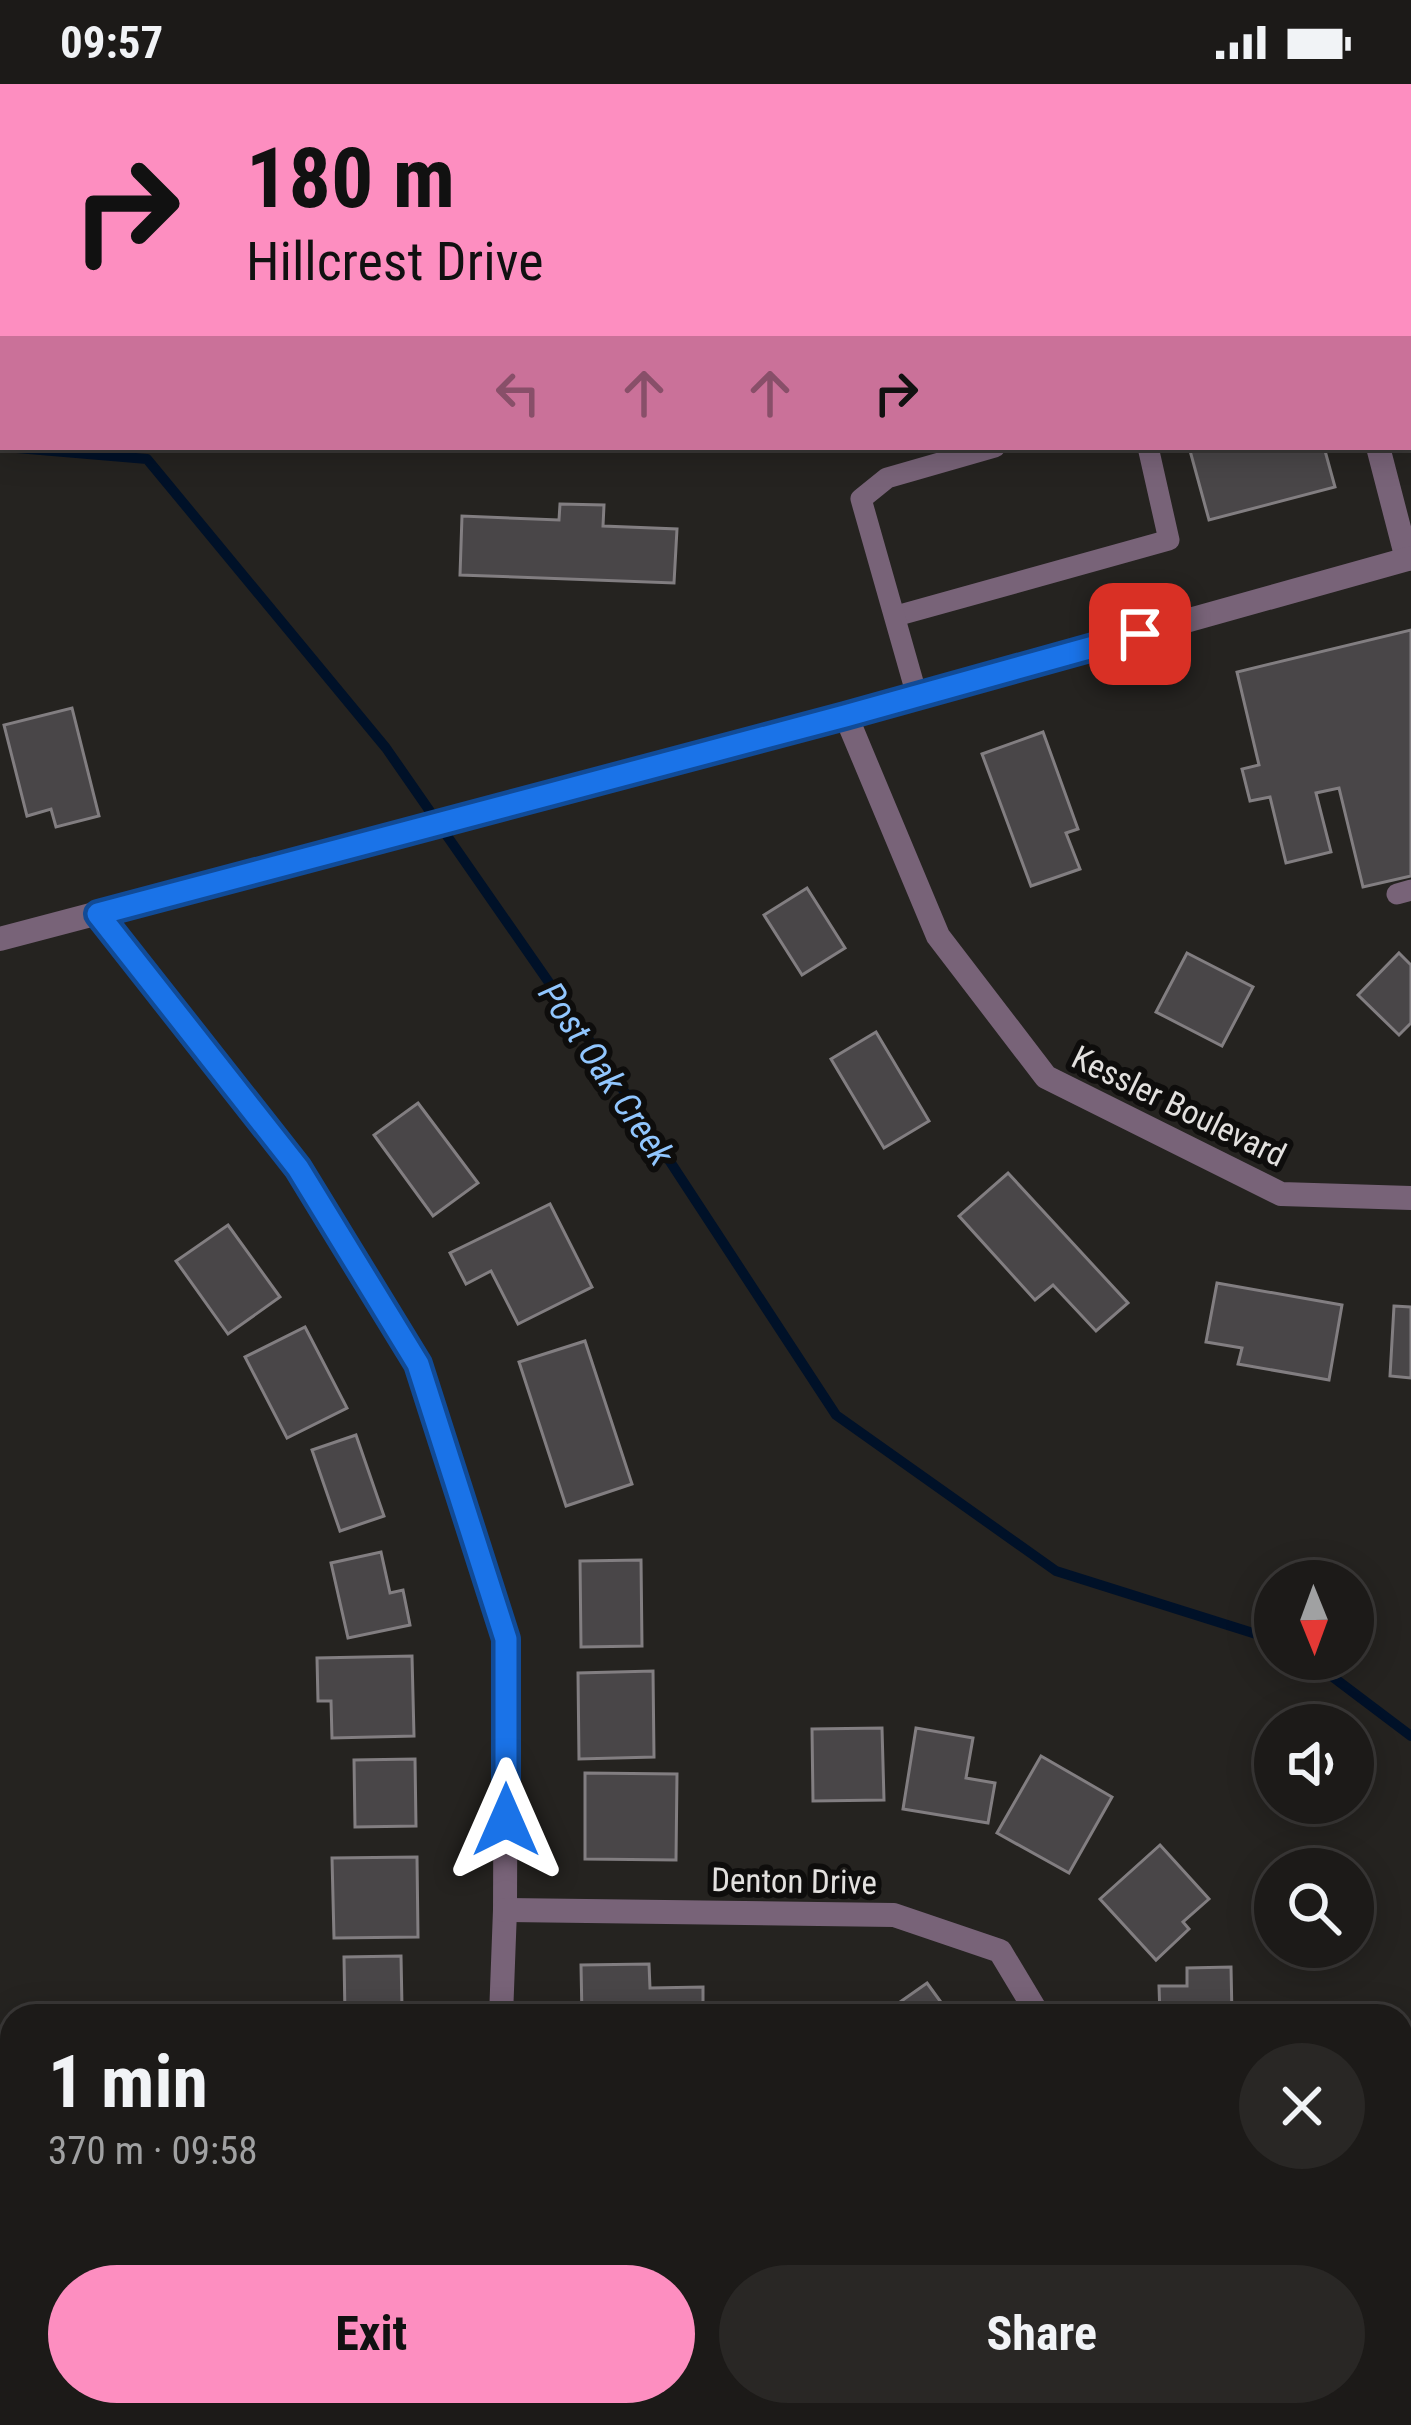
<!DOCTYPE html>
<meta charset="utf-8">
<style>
body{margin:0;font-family:"Roboto Condensed",sans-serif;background:#292725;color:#f1f3f6;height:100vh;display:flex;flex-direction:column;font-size:45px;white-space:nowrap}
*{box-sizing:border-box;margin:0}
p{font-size:39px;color:#a0a1a2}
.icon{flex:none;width:66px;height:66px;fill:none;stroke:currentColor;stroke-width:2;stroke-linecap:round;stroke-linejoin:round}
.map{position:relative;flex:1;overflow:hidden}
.panel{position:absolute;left:0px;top:1920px;width:1413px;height:423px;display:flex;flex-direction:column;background:#1c1a18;border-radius:36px 36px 0 0;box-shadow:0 6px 30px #0003,0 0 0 3px #3a3837}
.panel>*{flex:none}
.hud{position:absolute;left:0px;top:0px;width:1413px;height:366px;box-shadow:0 6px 30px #0003,0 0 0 3px #3a3837;background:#fd8ec0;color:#111;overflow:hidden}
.needle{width:78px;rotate:179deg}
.buttons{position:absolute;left:1254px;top:1476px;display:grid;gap:24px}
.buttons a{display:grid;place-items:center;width:120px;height:120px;border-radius:50%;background:#1c1a18;box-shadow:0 6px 30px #0003,0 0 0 3px #3a3837;font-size:60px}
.pin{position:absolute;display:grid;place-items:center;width:102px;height:102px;color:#fff;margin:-51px;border-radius:24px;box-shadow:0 6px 18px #0006}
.me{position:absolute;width:132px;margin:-66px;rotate:0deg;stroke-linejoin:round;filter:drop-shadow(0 0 9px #0008)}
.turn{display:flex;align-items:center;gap:42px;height:252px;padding:0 48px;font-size:54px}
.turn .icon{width:156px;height:156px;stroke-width:2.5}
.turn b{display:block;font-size:84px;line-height:102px}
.lanes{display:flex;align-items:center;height:114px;padding:0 48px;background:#0003;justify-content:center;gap:60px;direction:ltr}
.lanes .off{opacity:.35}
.round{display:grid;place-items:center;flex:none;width:126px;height:126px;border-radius:63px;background:#292725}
.overview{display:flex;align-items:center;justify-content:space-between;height:204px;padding:0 48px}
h1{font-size:72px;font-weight:700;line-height:90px}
.button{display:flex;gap:24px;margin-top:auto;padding:24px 48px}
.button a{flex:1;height:138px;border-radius:72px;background:#fd8ec0;color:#111;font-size:48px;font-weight:700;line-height:138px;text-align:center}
.button a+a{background:#292725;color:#f1f3f6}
.status{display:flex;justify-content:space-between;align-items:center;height:84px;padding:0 60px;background:#1c1a18;direction:ltr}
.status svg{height:33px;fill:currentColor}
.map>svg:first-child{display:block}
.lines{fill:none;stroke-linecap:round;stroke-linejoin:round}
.stream{stroke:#001128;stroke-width:10}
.building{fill:#494648;stroke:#827e81;stroke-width:3}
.service{stroke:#786378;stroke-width:21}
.minor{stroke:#786378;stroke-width:24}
.route-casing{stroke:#114b97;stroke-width:30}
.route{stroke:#1a73e8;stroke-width:21}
.labels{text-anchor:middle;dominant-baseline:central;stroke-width:12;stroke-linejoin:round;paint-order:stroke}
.street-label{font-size:33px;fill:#e3e1df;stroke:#0e0d0c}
.water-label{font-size:36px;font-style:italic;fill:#91c6fe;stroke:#0e0d0c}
</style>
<div class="status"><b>09:57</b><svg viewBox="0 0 49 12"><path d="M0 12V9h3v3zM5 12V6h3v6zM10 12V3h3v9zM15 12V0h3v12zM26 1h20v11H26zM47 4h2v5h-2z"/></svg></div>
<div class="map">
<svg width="1411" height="2341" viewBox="0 0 1411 2341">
<rect width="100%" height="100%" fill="#252320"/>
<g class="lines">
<!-- stream -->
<g class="stream">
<polyline points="5,363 147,375 386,664 614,992 836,1331 1056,1487 1275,1556"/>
<polyline points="1309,1575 1411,1652"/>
</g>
</g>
<!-- building -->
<g class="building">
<polygon points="88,0 176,0 177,3 89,3"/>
<polygon points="820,0 1095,0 1096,3 821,3"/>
<polygon points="0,24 3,39 3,165 0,147"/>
<polygon points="1189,363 1324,363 1335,403 1209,436"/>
<polygon points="560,420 604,421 603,442 677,445 674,499 460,491 462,432 559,436"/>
<polygon points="1411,546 1411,792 1363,803 1339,704 1316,709 1331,768 1286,779 1270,713 1250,717 1242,685 1259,681 1237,588"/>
<polygon points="72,624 99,732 56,743 51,725 27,732 4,641"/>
<polygon points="1043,648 1078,745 1066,749 1080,785 1031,802 982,670"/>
<polygon points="807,804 845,864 802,891 764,831"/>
<polygon points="1187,869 1253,903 1222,962 1156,928"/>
<polygon points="1399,869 1411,881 1411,939 1399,951 1358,911"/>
<polygon points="876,948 929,1037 884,1064 831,975"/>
<polygon points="418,1019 478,1099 433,1132 374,1051"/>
<polygon points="1008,1089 1128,1219 1096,1247 1053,1201 1035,1216 959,1132"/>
<polygon points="550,1120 592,1203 518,1240 491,1187 466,1200 450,1169"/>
<polygon points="228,1141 280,1213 228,1250 176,1177"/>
<polygon points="1217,1199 1342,1221 1329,1296 1238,1280 1242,1264 1206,1258"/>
<polygon points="1394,1222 1411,1223 1411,1294 1390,1292"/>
<polygon points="305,1243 347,1324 287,1354 245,1273"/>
<polygon points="585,1257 632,1400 566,1422 519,1278"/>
<polygon points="356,1351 384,1432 340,1447 312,1366"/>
<polygon points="381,1468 390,1509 403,1506 410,1541 348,1554 331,1479"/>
<polygon points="641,1476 642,1562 581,1563 580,1477"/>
<polygon points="412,1572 414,1652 332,1654 331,1617 318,1617 317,1574"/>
<polygon points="653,1587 654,1673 579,1675 578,1589"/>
<polygon points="882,1644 884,1716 813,1717 812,1645"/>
<polygon points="916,1644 973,1654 966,1694 995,1699 988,1739 903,1725"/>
<polygon points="1041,1672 1112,1713 1069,1789 997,1749"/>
<polygon points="415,1675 416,1742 355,1743 354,1676"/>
<polygon points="585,1689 677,1690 676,1776 585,1775"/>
<polygon points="1160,1761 1209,1815 1183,1838 1189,1845 1156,1876 1100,1815"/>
<polygon points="417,1773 418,1853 334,1854 332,1774"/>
<polygon points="401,1872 402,1923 415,1923 415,1932 345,1932 344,1873"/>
<polygon points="649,1880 650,1904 703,1903 703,1932 582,1932 581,1881"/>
<polygon points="1231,1883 1232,1932 1160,1932 1159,1902 1187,1902 1187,1884"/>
<polygon points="927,1899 951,1932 880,1932"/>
<rect x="573" y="2331" width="110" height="10"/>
<rect x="910" y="2331" width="57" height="10"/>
<polygon points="1148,2331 1214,2331 1214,2341 1149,2341"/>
</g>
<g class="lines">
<!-- service -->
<g class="service">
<polyline points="482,0 485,3"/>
<polyline points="585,0 586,3"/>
<polyline points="790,0 790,3"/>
<polyline points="1181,0 1182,3"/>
<polyline points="896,532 1169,456 1148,363"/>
<polyline points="917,612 861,415 887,394 995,363"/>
<polyline points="1397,810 1411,806"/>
</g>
<!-- minor -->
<g class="minor">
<polyline points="268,0 269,3"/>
<polyline points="687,0 688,3"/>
<polyline points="1282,0 1282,3"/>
<polyline points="1378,363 1407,475"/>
<polyline points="846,632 938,852 1046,993 1281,1110 1411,1114"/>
<polyline points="98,830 298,1084 418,1280 506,1555 505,1826 501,1932"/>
<polyline points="0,855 846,632 1411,474"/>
<polyline points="505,1826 894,1831 1000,1867 1039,1932"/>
<polyline points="483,2341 484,2331"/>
<polyline points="1055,2341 1055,2331"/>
</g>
</g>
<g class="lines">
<defs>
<polyline id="route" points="506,1736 506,1555 418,1280 298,1084 98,830 845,632 1140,550"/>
</defs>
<!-- route casing -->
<use href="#route" class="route-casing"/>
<!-- route -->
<use href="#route" class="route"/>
</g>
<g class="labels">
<!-- street labels -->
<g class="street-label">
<text transform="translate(1179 1022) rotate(26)">Kessler Boulevard</text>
<text transform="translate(794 1797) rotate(1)">Denton Drive</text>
</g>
<!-- water labels -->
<g class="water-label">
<text transform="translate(606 990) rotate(56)">Post Oak Creek</text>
</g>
</g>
</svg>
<div class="buttons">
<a><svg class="needle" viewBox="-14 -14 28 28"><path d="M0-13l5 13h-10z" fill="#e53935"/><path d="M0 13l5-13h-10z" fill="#a0a1a2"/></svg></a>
<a><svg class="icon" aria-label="sound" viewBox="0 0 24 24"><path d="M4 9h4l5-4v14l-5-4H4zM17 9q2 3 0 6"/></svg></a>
<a><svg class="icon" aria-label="search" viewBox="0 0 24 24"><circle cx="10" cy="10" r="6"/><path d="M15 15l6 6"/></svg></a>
</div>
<div class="pin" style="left:1140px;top:550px;background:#d93025"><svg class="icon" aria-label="arrive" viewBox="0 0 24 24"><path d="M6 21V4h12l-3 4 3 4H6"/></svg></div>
<svg class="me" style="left:506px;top:1736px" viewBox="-20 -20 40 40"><path d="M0-17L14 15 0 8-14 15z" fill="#1a73e8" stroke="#fff" stroke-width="4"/></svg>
<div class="hud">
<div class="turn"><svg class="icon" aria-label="right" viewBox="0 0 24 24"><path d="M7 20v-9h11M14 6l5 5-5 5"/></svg><div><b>180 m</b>Hillcrest Drive</div></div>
<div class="lanes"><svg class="icon off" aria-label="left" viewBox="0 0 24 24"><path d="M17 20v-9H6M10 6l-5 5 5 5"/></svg><svg class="icon off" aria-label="ahead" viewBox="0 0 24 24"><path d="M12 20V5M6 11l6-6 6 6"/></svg><svg class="icon off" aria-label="ahead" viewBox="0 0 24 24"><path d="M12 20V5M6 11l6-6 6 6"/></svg><svg class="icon" aria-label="right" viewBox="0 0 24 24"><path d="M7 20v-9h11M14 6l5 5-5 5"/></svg></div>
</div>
<section class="panel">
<div class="overview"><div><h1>1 min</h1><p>370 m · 09:58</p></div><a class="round"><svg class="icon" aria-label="close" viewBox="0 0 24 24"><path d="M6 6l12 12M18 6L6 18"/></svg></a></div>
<div class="button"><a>Exit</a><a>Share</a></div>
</section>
</div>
